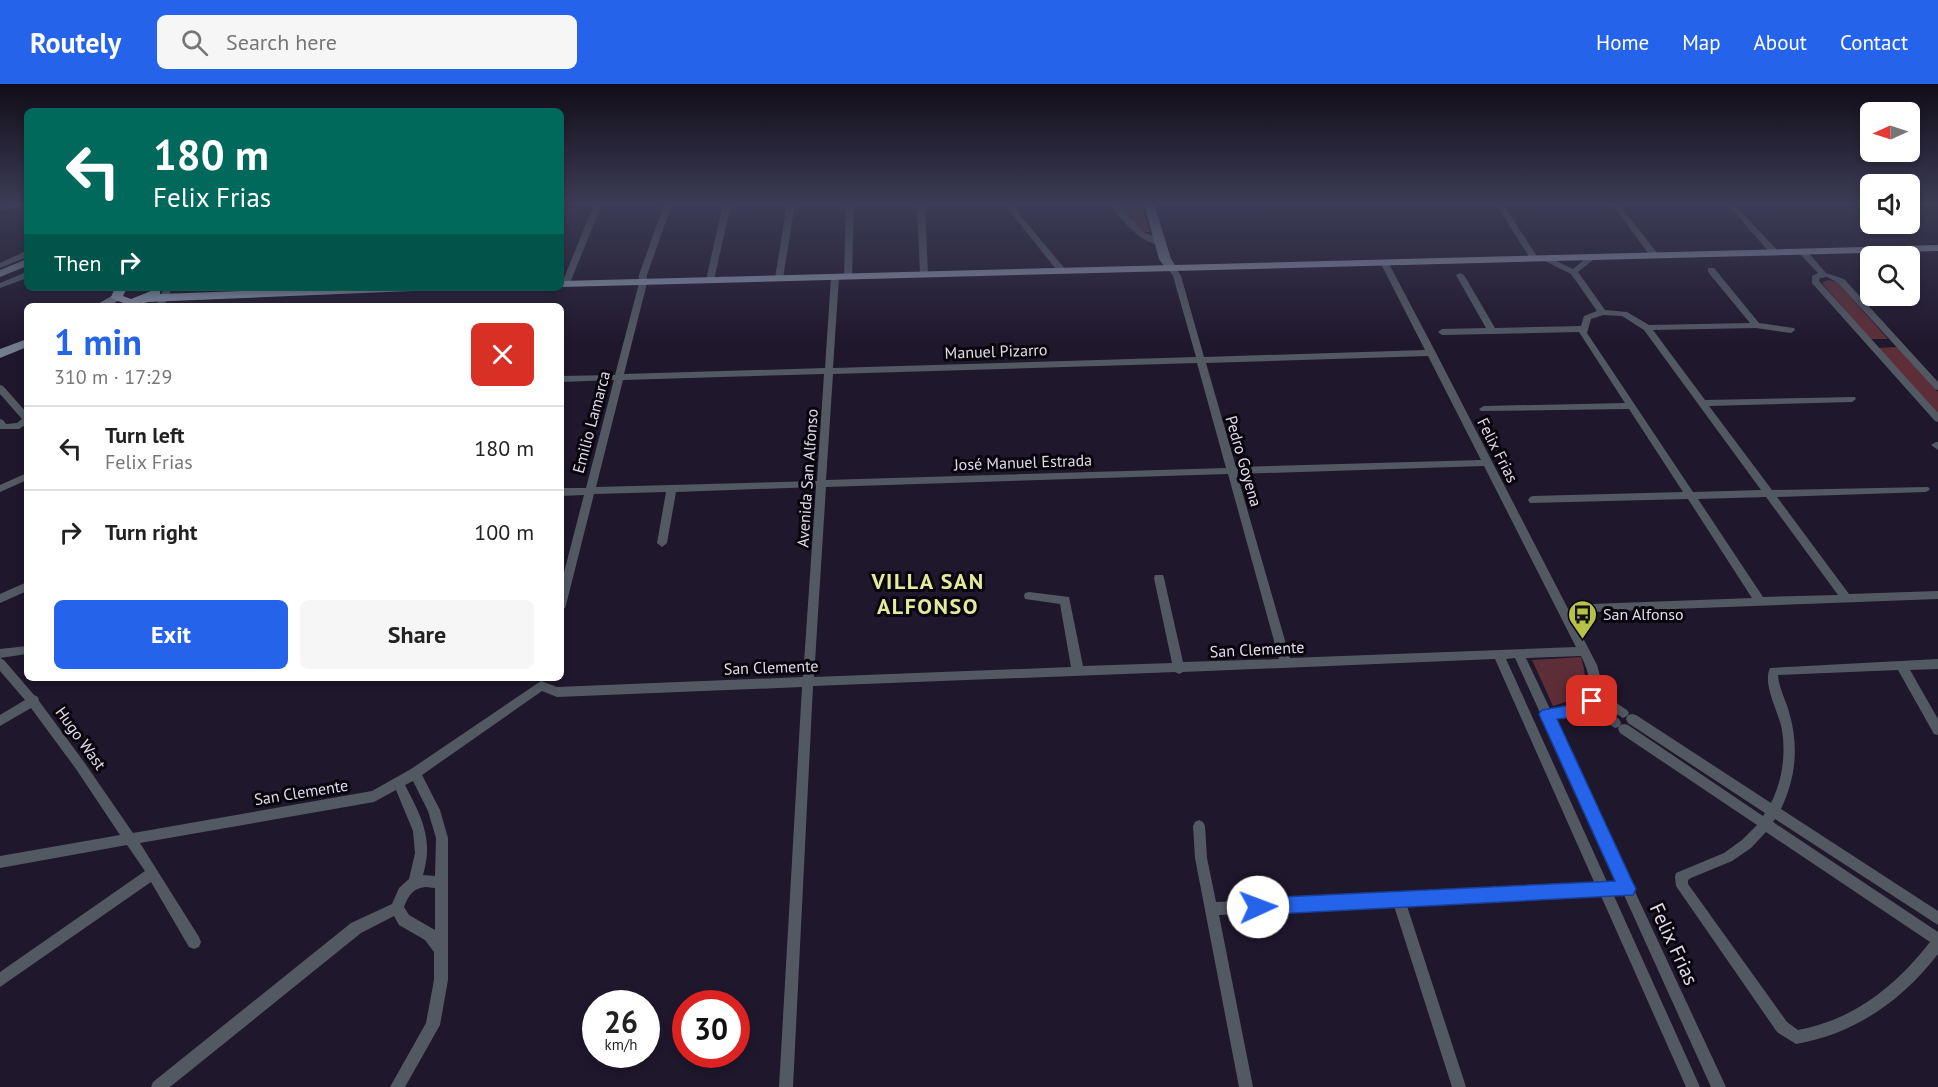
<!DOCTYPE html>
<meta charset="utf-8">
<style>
body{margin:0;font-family:"PT Sans",sans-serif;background:#f6f6f6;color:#222;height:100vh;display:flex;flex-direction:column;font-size:22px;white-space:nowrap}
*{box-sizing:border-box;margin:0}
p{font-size:20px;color:#767676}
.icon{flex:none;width:33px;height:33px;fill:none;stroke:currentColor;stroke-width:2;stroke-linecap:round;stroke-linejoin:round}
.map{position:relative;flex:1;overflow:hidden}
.side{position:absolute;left:24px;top:219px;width:540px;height:378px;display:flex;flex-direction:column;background:#fff;border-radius:9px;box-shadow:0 3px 9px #0003}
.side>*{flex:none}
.guide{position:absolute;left:24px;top:24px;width:540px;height:183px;border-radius:9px;box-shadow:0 3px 9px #0003;background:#00695c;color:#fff;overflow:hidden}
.needle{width:39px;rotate:267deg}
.buttons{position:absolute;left:1860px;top:18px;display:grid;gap:12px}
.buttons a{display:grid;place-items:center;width:60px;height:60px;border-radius:9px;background:#fff;box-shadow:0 3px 9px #0003;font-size:30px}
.speed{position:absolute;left:582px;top:906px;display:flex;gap:12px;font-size:30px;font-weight:700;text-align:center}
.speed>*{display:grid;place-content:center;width:78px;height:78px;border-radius:50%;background:#fff;box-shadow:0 3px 9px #0003;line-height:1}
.speed small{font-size:15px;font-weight:400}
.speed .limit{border:9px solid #d22;background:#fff;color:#111}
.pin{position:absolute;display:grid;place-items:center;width:51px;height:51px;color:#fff;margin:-26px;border-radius:12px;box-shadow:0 3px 9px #0006}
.me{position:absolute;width:66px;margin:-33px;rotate:88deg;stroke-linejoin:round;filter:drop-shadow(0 0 4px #0008)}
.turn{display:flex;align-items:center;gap:21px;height:126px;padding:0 30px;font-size:27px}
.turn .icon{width:78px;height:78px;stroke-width:2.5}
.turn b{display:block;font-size:42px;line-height:51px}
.then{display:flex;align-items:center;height:57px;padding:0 30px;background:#0003;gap:12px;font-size:22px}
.round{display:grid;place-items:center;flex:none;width:63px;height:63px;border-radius:9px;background:#f6f6f6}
.headline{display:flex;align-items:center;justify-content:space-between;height:102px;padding:0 30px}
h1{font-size:36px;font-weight:800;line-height:45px;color:#2563eb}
.button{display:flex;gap:12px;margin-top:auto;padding:12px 30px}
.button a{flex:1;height:69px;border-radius:9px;background:#2563eb;color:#fff;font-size:24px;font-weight:800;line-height:69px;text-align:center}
.button a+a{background:#f6f6f6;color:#222}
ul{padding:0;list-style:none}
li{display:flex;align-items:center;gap:18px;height:84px;padding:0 30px;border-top:2px solid #e0e0e0}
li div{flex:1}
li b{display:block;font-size:22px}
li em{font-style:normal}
header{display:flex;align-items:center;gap:36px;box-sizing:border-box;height:84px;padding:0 30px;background:#2563eb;color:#fff}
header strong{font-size:28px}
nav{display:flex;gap:33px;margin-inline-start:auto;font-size:21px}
.search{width:420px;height:54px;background:#f6f6f6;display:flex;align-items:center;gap:15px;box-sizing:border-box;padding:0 21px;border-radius:9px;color:#767676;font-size:22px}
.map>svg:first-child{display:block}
.green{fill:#5d2e37}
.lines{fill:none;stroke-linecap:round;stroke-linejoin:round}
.street{fill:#535963;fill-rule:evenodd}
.secondary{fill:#737b8d;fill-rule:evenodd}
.primary{fill:#8b96ac;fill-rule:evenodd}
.route{fill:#2563eb;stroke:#184099;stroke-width:1.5}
.labels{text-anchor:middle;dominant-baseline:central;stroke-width:6;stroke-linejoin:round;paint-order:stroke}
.street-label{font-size:16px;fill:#e0dbea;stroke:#08050d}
.poi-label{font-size:16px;fill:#e0dbea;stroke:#08050d;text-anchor:start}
.near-street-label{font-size:20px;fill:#e0dbea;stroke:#08050d}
.district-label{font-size:22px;font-weight:bold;letter-spacing:1.5px;fill:#e2eb9d;stroke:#08050d}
</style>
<header>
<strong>Routely</strong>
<div class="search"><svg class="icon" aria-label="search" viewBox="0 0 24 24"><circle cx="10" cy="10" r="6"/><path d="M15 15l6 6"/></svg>Search here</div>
<nav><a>Home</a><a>Map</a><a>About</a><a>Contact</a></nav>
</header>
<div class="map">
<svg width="1938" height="1003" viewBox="0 0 1938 1003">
<rect width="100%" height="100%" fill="#1f172c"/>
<!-- green -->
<g class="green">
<polygon points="1117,120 1141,120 1150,148 1145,148"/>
<polygon points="1829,196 1838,199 1888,255 1870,255 1822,199"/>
<polygon points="1898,263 1938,308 1938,332 1877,264"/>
<path d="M1581 573C1590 605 1585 613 1553 622L1532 576Z"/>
</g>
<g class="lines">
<!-- street -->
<g class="street">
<polygon points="9,120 27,120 27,122 0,126 0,122"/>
<polygon points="594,120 602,120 570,199 566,201 563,201 562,199"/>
<path d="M664 120H672L647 191 646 203 624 290 825 284 831 193 835 191 839 193 833 284 1196 273 1173 192 1167 184 1171 182H1174L1181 192 1204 273 1425 266 1380 178 1381 176H1387L1436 269 1597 581 1602 599 1600 608 1627 626 1629 629 1627 632 1623 634 1597 618 1596 620 1619 635 1621 639 1619 643 1615 644 1586 626 1573 632 1554 634 1726 1003H1711L1624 811 1614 812 1700 1003H1686L1601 812 1407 822 1466 1003H1452L1394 822 1219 831 1253 1003H1239L1195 774 1193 742 1195 738 1199 736 1203 738 1205 742 1207 774 1216 818 1595 800 1495 575 1183 588 1179 590 1175 588 813 602 793 1003H779L802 603 557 613 542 607 422 691 440 726 448 754V896L440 941 405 1003H390L426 939 434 896V868L425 856 399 841 394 832 361 849 170 1003H151L153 998 351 839 392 820 399 804 409 795 415 769 413 747 396 706 374 718 140 759 199 853 201 858 199 863 194 865 189 863 151 798 0 903V888L145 787 127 761 0 784V772L120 751 76 685 31 624 0 642V631L25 616 0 587V565L27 562V570L0 574 4 576 34 611 38 613 39 617 84 678 133 749 372 707 411 685 541 597 557 603 803 593 816 403 676 408 667 459 662 463 657 459 666 408 594 410 566 521 565 524 561 525V500L584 411 561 412V404H586L614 296 561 298V292L615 291 638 203 639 191ZM1428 272 1481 376 1236 383 1206 279ZM1197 279 1226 384 826 396 833 290ZM824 290 817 397 596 403 623 296ZM1484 382 1576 563 1290 574 1237 390ZM1228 390 1279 575 1183 578 1164 494 1163 491H1155L1154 494 1172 579 1083 582 1069 513 1029 508 1025 509 1024 512 1025 515 1060 520 1071 583 814 593 826 403ZM1581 572C1589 588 1591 597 1587 614L1571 622 1550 625 1526 574ZM1515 574 1618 799 1608 800 1506 575ZM413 697 428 727 436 754 435 792 423 791C434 755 421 732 405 701ZM426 803 435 804V846L409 831 404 823C408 812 413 804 426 803Z"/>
<polygon points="723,120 731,120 714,196 710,198 706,196"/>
<polygon points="787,120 795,120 783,194 779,196 775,194"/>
<polygon points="846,120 854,120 852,192 848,194 844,192"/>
<polygon points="917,120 925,120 928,191 924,193 920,191"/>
<polygon points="1004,120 1011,120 1065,185 1065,189 1059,189"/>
<path d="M1109 120H1117L1145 149 1163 157V161C1141 161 1122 136 1109 120Z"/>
<polygon points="1496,120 1503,120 1538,174 1537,176 1531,176"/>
<polygon points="1612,120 1619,120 1657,169 1657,173 1651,173"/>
<polygon points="1727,120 1734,120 1777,166 1777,170 1771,170"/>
<polygon points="1799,165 1805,165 1826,189 1844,195 1938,298 1938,306 1935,305 1838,199 1827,193 1820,194 1819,197 1938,329 1938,338 1935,337 1812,199 1812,192 1818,189 1799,169"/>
<polygon points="24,168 27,168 27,173 0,184 0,179"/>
<path d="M1590 171H1593L1597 173 1578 188 1605 226 1627 228 1649 241 1750 239 1708 188V184H1714L1759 239 1794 244 1795 246 1791 249 1756 244 1653 246 1705 316 1855 313 1856 315 1852 318 1709 322 1772 406 1928 403 1930 405 1928 407 1925 408 1777 413 1849 510 1938 507V515L1592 528 1588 527 1587 524 1588 521 1592 520 1752 514 1688 415 1530 419 1528 416 1530 413 1533 412 1683 408 1629 325 1481 327 1479 325 1484 322 1625 319 1579 248 1442 251 1438 248 1442 245 1486 244 1456 191 1460 189 1464 191 1495 244 1581 242 1584 232 1597 227 1571 190 1539 174 1543 172H1546L1573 185ZM1603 231 1622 232 1644 246 1761 406 1693 408 1587 249 1591 235ZM1766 413 1838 511 1763 513 1698 415Z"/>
<polygon points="24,189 27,189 27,194 0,204 0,199"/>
<polygon points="164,204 169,204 171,206 164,222 156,222"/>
<polygon points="0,301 3,302 27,329 27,340 19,345 0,345 0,335 3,336 6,340 17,339 22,335 0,310"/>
<polygon points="1936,358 1938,358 1938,366 1931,361"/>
<polygon points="27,389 27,396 0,408 0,401"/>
<polygon points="27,498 27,507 0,519 0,510"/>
<path d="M1938 575V585L1910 586 1938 635V651L1934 650 1898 586 1778 591C1779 605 1786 616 1789 628 1799 662 1796 693 1781 725L1938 827V841L1775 735 1773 738 1938 848V870C1902 917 1854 950 1796 960L1777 948 1676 802 1675 793 1676 789 1724 769 1742 756 1757 741 1620 649 1618 645 1620 641 1624 640 1628 641 1763 732 1765 729 1628 639 1626 635 1628 631 1632 630 1636 631 1771 719C1782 697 1786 671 1782 646 1779 628 1762 601 1770 584ZM1766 748 1930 858C1896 902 1853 936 1798 946L1787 938 1688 800V796L1691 794 1732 777 1751 764Z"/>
</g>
<!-- secondary -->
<g class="secondary">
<polygon points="1144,120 1154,120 1171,175 1177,184 1175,186 1167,186 1159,175"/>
<polygon points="27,175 27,182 0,193 0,186"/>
<polygon points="117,209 121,211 121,215 109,222 94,222"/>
<polygon points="27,255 27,263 0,274 0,265"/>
</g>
<!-- primary -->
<g class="primary">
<polygon points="1938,161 1938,167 561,203 561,197"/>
<polygon points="115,204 127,204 123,212 131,215 156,205 160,206 160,210 320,204 418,204 412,207 148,218 131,222 113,215 111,213"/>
</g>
</g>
<!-- sky -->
<linearGradient id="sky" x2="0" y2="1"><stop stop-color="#110d18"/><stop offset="0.46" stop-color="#3c3c56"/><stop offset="1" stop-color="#3c3c56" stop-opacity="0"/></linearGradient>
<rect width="1938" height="261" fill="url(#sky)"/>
<!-- route -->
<path class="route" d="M1592 611 1599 617C1592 631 1571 634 1557 635L1633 799 1636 805 1633 811 1258 831 1252 829 1249 823 1252 817 1258 814 1615 797 1539 630 1542 626 1571 621Z"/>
<!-- icons -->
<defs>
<symbol id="bus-pin" viewBox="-11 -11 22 30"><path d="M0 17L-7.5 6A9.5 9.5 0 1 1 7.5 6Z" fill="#b7c148" stroke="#08050d"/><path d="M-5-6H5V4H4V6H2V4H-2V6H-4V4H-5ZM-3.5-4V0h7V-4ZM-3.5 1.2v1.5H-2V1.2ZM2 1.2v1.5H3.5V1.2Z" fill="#111"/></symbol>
</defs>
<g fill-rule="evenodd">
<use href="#bus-pin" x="1566" y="514" width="33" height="45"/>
</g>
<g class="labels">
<!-- street labels -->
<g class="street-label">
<text transform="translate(996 267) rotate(-2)">Manuel Pizarro</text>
<text transform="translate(591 338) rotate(-75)">Emilio Lamarca</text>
<text transform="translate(1498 366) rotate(63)">Felix Frias</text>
<text transform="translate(1244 377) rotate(74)">Pedro Goyena</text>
<text transform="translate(1023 378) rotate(-2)">José Manuel Estrada</text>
<text transform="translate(807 394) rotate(-86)">Avenida San Alfonso</text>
<text transform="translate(1257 565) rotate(-3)">San Clemente</text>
<text transform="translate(771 583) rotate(-2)">San Clemente</text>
<text transform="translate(81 654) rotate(54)">Hugo Wast</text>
<text transform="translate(301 708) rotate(-9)">San Clemente</text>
</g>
<!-- poi labels -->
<g class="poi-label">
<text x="1603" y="530">San Alfonso</text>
</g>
<!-- near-street labels -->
<g class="near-street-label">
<text transform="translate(1674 860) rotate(65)">Felix Frias</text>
</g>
<!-- district labels -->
<g class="district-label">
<text x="928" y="497">VILLA SAN<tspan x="928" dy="25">ALFONSO</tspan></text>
</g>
</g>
</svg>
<div class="buttons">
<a><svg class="needle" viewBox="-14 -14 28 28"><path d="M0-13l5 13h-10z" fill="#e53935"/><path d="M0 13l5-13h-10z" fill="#767676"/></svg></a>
<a><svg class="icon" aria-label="sound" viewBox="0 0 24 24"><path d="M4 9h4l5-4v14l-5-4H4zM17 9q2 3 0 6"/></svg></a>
<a><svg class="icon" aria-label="search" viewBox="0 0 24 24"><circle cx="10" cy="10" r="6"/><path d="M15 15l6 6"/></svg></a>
</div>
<div class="speed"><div>26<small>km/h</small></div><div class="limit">30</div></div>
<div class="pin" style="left:1592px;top:617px;background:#d93025"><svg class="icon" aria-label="arrive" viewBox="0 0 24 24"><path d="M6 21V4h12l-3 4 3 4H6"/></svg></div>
<svg class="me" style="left:1258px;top:823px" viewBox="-20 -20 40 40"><circle r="19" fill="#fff"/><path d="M0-13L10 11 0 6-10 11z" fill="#2563eb"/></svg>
<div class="guide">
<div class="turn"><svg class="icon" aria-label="left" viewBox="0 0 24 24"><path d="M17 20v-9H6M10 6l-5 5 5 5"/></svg><div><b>180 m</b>Felix Frias</div></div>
<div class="then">Then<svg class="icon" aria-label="right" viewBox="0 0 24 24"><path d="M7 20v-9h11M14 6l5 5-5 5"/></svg></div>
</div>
<section class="side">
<div class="headline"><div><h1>1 min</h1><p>310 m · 17:29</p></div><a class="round" style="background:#d93025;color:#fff"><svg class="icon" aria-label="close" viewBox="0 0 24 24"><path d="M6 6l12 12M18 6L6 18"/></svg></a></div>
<ul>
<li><svg class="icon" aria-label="left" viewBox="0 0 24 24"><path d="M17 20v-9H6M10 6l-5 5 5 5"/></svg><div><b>Turn left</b><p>Felix Frias</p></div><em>180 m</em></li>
<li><svg class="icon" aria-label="right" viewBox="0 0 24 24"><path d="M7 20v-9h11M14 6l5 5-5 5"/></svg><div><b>Turn right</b></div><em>100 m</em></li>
</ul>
<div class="button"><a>Exit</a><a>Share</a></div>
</section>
</div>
